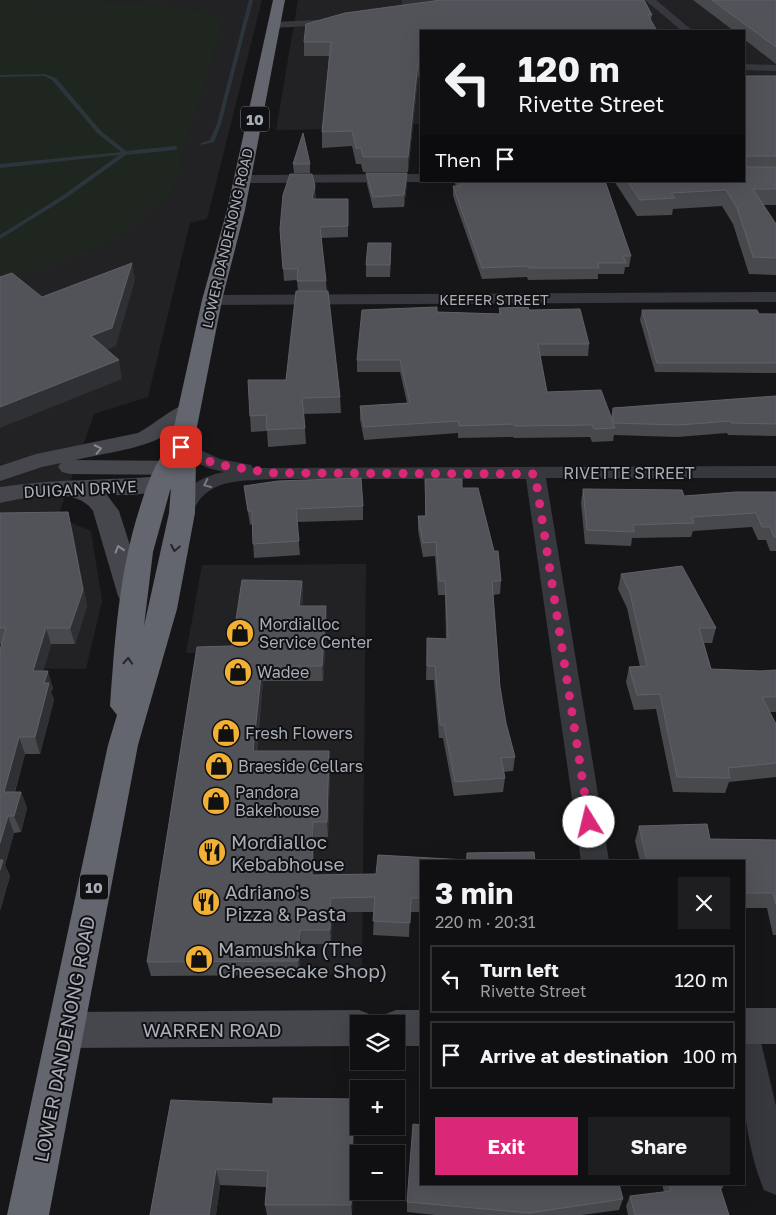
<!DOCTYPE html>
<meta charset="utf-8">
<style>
body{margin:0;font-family:"Golos Text",sans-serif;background:#1e1e20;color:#f1f3f6;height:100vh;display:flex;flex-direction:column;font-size:19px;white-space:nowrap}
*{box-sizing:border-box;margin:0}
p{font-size:16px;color:#9c9d9f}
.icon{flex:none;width:28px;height:28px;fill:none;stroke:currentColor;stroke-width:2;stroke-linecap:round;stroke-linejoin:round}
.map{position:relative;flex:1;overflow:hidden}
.panel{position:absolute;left:420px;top:860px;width:325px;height:325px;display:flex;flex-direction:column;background:#101012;border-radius:0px;box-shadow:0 5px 20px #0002,0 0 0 1px #303032}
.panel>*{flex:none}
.banner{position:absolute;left:420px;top:30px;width:325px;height:152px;border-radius:0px;box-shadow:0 5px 20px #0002,0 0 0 1px #303032;background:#101012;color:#f1f3f6;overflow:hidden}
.fabs{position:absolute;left:350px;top:1015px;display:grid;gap:10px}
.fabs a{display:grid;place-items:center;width:55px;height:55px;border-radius:0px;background:#101012;box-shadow:0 5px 20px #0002,0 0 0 1px #303032;font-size:25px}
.pin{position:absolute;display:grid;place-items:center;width:42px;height:42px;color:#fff;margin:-21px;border-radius:10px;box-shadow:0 2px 8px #0006}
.me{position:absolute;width:55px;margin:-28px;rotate:351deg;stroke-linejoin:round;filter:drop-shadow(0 0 4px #0008)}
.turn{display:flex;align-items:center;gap:18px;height:105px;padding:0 15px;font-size:22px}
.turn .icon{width:65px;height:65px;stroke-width:2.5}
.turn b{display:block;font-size:35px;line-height:42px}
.then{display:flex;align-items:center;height:48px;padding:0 15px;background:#0003;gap:10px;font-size:19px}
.round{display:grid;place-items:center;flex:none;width:52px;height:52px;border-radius:0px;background:#1e1e20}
.summary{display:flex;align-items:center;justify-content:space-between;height:85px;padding:0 15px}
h1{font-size:30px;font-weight:700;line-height:38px}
.action{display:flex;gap:10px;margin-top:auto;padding:10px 15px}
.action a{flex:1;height:58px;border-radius:0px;background:#db2777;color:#fff;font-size:20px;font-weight:700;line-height:58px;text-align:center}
.action a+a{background:#1e1e20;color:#f1f3f6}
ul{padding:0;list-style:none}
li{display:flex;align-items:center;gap:15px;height:68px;margin:0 10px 8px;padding:0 5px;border:2px solid #303032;border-radius:0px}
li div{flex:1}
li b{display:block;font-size:19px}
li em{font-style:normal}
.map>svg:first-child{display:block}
.built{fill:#222225}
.green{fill:#1e261f}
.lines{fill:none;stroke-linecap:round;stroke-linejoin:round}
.stream{fill:#2c353c;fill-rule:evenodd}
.street{fill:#37383d;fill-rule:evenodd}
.secondary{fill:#45474d;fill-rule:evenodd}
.highway{fill:#63666e;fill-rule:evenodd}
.wall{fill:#47494d}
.shaded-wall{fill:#2f3033}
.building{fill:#525359;stroke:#5f6168}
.oneway{stroke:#858993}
.oneway2{stroke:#757881}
.oneway3{stroke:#26262a}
.route{stroke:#db2777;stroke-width:9;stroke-dasharray:0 16.2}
.labels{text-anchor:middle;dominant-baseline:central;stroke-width:4;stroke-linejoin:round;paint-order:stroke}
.far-street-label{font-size:14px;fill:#a8adb8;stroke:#111113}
.shield{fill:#111113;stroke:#7b7e86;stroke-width:1}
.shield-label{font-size:15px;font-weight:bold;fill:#a8adb8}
.street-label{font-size:16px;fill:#a8adb8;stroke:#111113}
.poi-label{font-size:16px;fill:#a8adb8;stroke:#111113;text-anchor:start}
.near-poi-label{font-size:19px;fill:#a8adb8;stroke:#111113;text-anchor:start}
.near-street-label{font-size:19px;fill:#a8adb8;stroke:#111113}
</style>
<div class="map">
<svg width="776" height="1215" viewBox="0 0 776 1215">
<rect width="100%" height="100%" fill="#161618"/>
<!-- built -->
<g class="built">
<polygon points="0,0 262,0 207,219 190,223 148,397 94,414 58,517 91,531 102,601 86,669 0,668"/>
<polygon points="298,0 776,0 776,123 744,123 744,31 421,31 421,124 350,126 337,129 276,130"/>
<polygon points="366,564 362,975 168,975 214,653 186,653 202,565"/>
</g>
<!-- green -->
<path class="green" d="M0 0C39 1 192 0 216 18 218 20 219 25 221 28L171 193 120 235 79 255 41 269 0 281Z"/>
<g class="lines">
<!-- stream -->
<g class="stream">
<polygon points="249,0 253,0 221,124 214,142 201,145 201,143 210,140 217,124"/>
<polygon points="45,74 56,78 101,131 126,151 175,146 178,148 175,150 126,155 66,198 0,239 0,235 62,196 119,155 0,168 0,164 121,152 97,133 52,80 44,76 0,77 0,75"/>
</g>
<!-- street -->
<g class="street">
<polygon points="645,0 656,0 693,31 682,31"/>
<polygon points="338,19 342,20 343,22 342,24 274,28 269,25 274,22"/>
<polygon points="744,64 776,65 776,71 744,70"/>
<polygon points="421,174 421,181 424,181 421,182 242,183 235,179 242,175"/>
<polygon points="776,292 776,302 212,305 206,303 204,300 206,297 212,295"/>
<path d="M181 441 220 459 251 465 253 468 776 466V478H546L609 861H581L526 479H272C250 481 222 478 204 495 197 501 194 510 189 518L182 520 175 518 172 513C184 489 198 477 224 472L208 468 174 451 171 447 174 443Z"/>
<path d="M744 1023 755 1027 760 1038 776 1106V1195L764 1190C743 1140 740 1077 744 1023Z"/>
</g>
<!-- secondary -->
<g class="secondary">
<path d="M189 403 197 405 200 410C196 417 189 421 183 425 150 449 114 451 75 460L184 461 192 463 196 468 192 473 184 475 70 474 62 472 58 467 61 463 42 467 0 481V466L36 454 138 433C155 424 171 408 189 403Z"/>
<path d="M175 475 184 478 187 483 184 488 133 495H107L119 511 146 596 142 603 132 605 122 603 118 596 93 511C76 485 26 498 0 503V487C58 478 117 481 175 475Z"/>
<rect x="744" y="1008" width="32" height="36"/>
<polygon points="359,1010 372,1015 376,1024 359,1024 359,1046 66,1048 53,1043 47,1030 53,1017 66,1012"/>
<polygon points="396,1010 421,1010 421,1046 396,1046 396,1024 379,1024 383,1015"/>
</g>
<!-- highway -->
<path class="highway" d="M273 0H285L245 210 222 300 193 447 196 459 195 513 177 609 138 745 49 1215H7L108 745 117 715 110 706C115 638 119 572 140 507 147 485 154 463 170 445L202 300 227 210ZM171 487 169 513 144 626 153 552Z"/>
</g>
<!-- wall -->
<g class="wall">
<polygon points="402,0 644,0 652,15 651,19 421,31 421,77 418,77 408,172 363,172 361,164 356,164 352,146 322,148 322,132 329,56 304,56 304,42 402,5"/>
<polygon points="693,0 776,0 776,64 744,39 744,31 734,31"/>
<polygon points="744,76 776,76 776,205 763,205 776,224 776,275 749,274 733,224 722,206 673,209 672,215 637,216 614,181 744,181"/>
<polygon points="293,164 310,164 310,173 294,173"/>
<polygon points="366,173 407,173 407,184 404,207 373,208 367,184"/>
<polygon points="454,181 605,181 631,256 629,267 625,267 624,274 598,274 598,279 528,280 527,277 482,279 453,196 453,186 456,186"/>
<polygon points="316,197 315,199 348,199 348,237 321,238 327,291 340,397 341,413 304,414 306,444 268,447 267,431 251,432 250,416 286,380 298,291 297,280 284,281 280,229"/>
<polygon points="391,255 390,277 366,277 366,265"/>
<polygon points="499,308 529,310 589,344 588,356 540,356 547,392 611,417 613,408 776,396 776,436 728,435 727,433 677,437 614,435 613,441 592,442 590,437 514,438 513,437 458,438 458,433 364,440 360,419 360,406 407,403 400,372 357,372 357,360 437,312 499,314"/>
<polygon points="642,310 776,314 776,373 655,372 640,320"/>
<polygon points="425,479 462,488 501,581 500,594 493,595 500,687 506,723 515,757 513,771 503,772 505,778 503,792 454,796 443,738 439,738 434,680 426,680 427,638 446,639 445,595 438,595 435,556 423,557 418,530 418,516 425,516"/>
<polygon points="244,486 363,506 363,520 297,522 300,555 254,558 252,524 250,525"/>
<polygon points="583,489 684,496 776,492 776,551 770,551 766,540 758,540 752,527 693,531 691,537 632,538 631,546 585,544 581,502"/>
<polygon points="0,513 72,529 87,606 75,644 51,644 43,671 53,688 51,692 54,700 40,754 25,754 15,792 21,792 27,808 21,832 14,833 5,865 10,876 0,911 0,650 2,644 0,644"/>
<polygon points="621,574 716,628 712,643 704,643 711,669 760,671 776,670 776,712 770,712 776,724 776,777 729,782 725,793 673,792 656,709 634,710 626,682 629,667 640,667 627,608 618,589"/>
<polygon points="242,580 302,581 303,596 302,606 326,606 327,621 323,681 263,681 257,751 329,751 330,766 328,837 314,837 313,875 376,874 378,855 466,860 467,853 534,852 535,861 421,861 421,912 410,912 409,937 373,935 374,912 332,912 331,944 301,944 299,975 151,976 147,962 197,647 232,646"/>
<polygon points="639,826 710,839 776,840 776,935 773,935 767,908 744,908 744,861 640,861 635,841"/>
<polygon points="353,1099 354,1115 352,1215 267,1215 265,1205 267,1187 220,1185 216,1215 150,1215 273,1104"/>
<polygon points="662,1184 725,1184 721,1190 729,1215 628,1215 626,1206 630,1196 664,1192"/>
<polygon points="623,1199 619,1210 582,1215 435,1215 407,1212 407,1202"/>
</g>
<!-- shaded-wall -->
<g class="shaded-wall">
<polygon points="402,0 449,0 402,9"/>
<polygon points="418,63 418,77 408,172 408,157"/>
<polygon points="407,173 407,184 404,207 404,195"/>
<polygon points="315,186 316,197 312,210 312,199"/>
<polygon points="391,243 391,255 390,277 390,265"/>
<polygon points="132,263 135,280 116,346 95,355 91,336"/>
<polygon points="119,360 122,379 0,428 0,407"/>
<polygon points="68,512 72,529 87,606 75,644 70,628"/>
<polygon points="302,581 303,596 300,621 299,606"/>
<polygon points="326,606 327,621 323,681 322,666"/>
<polygon points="46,628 51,644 38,688 33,671"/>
<polygon points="262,666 263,681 255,766 253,751"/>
<polygon points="48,671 53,688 51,692 54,700 40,754 35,737 44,683"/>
<polygon points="19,737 25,754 10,808 4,792"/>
<polygon points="329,751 330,766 328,837 327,822"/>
<polygon points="21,792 27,808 21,832 14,816"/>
<polygon points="8,816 14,833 5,865 10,876 0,911 0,843"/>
<polygon points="313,822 314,837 313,889 312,875"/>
<polygon points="331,898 332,912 331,944 330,930"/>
<polygon points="300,930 301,944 299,975 298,961"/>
<polygon points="353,1099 354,1115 352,1215 351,1205"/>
<polygon points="216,1169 220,1185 216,1215 209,1215"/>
</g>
<!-- building -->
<g class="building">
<polygon points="441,0 644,0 652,15 648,15 657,31 421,31 421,63 418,63 408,157 363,157 361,148 356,148 352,131 322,132 331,42 304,42 306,24 345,13"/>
<polygon points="712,0 776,0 776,47"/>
<polygon points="744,76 776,76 776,156 747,156 746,157 746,167 776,167 776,189 753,189 776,224 776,258 753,257 737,208 726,190 671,193 675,198 640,200 627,181 744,181"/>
<polygon points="303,133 310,164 293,164"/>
<polygon points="366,173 407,173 404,195 373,197"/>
<polygon points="290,174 312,174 315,186 312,199 348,199 348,226 320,227 326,281 297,281 298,269 283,269 280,229 283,195"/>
<polygon points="459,181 605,181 631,256 623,256 626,263 598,263 599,268 529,268 529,266 482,268 453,186 461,186"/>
<polygon points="368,243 391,243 390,265 366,265"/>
<polygon points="132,263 112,328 91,336 119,360 0,407 0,277 12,273 42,297"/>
<polygon points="296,291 328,291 340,397 302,398 305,428 267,430 266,415 250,416 248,380 286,380"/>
<polygon points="437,307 437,312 501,314 499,308 528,307 529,310 580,309 589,344 538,344 547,392 601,390 613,422 613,408 776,396 776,424 731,423 730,421 679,425 613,423 615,428 594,429 592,425 515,426 514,424 459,426 458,421 364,427 360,406 410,403 400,360 357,360 362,310"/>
<polygon points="642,310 757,310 759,314 776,314 776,363 657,363"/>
<polygon points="361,478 363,506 296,509 299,541 253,544 252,511 248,511 244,486 278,481"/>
<polygon points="425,479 462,479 462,488 478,488 494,551 498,551 501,581 492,581 500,687 506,723 515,757 501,758 505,778 455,782 444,725 440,725 435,666 427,666 427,638 448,639 445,581 439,581 436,542 423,543 418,516 426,516"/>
<polygon points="583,489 682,490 684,496 736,492 776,492 776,537 774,537 770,527 762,527 756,513 692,517 694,523 633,525 634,532 587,530"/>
<polygon points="68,512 83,590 70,628 46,628 33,671 48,671 44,683 49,683 35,737 19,737 4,792 21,792 14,816 8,816 0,843 0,650 6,628 0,628 0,513"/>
<polygon points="682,566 716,628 699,628 711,669 760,671 776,670 776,697 762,697 776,724 776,763 728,768 730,778 677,777 660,694 637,695 629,667 647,666 630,593 621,574"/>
<polygon points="242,580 302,581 299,606 326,606 322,666 262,666 253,751 329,751 327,822 313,822 312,875 376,874 378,855 467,860 467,853 534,852 535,861 421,861 421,898 411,898 410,923 373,921 375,897 331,898 330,930 300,930 298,961 147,962 197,647 232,646"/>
<polygon points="707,824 710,839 776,840 776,904 773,893 744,893 744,861 647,861 639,826"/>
<polygon points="0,860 3,860 0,870"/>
<polygon points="273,1098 353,1099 351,1205 265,1205 268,1171 216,1169 209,1215 150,1215 171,1100 273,1104"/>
<polygon points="413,1124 421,1125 421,1184 619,1184 623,1199 529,1213 407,1202"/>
<polygon points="669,1184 719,1184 729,1215 635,1215 630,1196 671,1191"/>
</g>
<!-- one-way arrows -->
<defs><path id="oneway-chevron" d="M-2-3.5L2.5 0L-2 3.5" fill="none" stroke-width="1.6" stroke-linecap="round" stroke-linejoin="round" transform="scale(1.25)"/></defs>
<g class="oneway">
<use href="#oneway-chevron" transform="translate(98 449) rotate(-12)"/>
<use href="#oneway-chevron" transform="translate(119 549) rotate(-107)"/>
</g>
<use class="oneway2" href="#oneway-chevron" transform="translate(207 484) rotate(155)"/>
<g class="oneway3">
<use href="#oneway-chevron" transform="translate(175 548) rotate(101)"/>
<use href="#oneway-chevron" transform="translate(128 661) rotate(-87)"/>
</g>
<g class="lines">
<!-- route -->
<polyline class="route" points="181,447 215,464 272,473 535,474 589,822"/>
</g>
<!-- icons -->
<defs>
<symbol id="shop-disc" viewBox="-11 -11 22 22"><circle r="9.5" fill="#f2b134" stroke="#111113"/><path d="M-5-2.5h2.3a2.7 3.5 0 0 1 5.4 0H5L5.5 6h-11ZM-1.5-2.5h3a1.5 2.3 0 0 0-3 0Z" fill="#111"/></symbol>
<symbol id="restaurant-disc" viewBox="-11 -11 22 22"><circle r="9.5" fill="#f2b134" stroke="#111113"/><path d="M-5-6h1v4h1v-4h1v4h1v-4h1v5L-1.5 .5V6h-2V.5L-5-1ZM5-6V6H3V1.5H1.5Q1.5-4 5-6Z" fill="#111"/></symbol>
</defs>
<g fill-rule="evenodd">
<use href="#shop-disc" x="224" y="617" width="32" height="32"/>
<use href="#shop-disc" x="222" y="656" width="32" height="32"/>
<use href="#shop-disc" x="210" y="717" width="32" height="32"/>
<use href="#shop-disc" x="203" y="750" width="32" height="32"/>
<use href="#shop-disc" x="200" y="785" width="32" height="32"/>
<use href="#restaurant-disc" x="196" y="836" width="32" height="32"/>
<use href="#restaurant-disc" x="190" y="886" width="32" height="32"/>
<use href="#shop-disc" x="183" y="943" width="32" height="32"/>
</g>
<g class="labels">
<!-- far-street labels -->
<g class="far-street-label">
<text transform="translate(227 238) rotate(-77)">LOWER DANDENONG ROAD</text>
<text x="494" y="299">KEEFER STREET</text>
</g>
<!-- shield labels -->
<g class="shield">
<rect x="241" y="106.5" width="28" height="25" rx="4"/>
<rect x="80" y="874.5" width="28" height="25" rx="4"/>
</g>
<g class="shield-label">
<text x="255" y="119">10</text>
<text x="94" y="887">10</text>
</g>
<!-- street labels -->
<g class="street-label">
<text x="629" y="473">RIVETTE STREET</text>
<text transform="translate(80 489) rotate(-3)">DUIGAN DRIVE</text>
</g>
<!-- poi labels -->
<g class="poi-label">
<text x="259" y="624">Mordialloc<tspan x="259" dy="18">Service Center</tspan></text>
<text x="257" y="672">Wadee</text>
<text x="245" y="733">Fresh Flowers</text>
<text x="238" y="766">Braeside Cellars</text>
<text x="235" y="792">Pandora<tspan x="235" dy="18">Bakehouse</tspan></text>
</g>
<!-- near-poi labels -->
<g class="near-poi-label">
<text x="231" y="841">Mordialloc<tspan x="231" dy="22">Kebabhouse</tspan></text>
<text x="225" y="891">Adriano's<tspan x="225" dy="22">Pizza &amp; Pasta</tspan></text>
<text x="218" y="948">Mamushka (The<tspan x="218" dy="22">Cheesecake Shop)</tspan></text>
</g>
<!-- near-street labels -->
<g class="near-street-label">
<text x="212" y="1029">WARREN ROAD</text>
<text transform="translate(64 1039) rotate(-79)">LOWER DANDENONG ROAD</text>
</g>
</g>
</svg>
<div class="fabs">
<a><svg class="icon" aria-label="layers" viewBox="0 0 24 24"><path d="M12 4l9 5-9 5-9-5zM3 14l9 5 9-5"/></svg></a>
<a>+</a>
<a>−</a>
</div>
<div class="pin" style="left:181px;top:447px;background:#d93025"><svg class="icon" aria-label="arrive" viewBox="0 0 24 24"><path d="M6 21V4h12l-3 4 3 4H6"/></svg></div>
<svg class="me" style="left:589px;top:822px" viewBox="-20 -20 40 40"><circle r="19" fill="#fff"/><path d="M0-13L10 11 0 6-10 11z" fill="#db2777"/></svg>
<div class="banner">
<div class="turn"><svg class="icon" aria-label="left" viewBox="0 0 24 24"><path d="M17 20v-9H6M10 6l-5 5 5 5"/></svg><div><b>120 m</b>Rivette Street</div></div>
<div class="then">Then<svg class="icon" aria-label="arrive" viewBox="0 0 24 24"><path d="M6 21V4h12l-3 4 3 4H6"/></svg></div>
</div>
<section class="panel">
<div class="summary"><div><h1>3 min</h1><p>220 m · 20:31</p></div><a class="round"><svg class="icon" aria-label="close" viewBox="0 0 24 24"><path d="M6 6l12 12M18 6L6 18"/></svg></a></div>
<ul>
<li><svg class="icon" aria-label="left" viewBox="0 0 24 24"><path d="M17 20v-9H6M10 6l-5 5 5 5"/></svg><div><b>Turn left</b><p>Rivette Street</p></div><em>120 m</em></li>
<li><svg class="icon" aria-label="arrive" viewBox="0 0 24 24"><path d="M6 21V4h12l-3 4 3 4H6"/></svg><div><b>Arrive at destination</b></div><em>100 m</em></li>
</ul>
<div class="action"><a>Exit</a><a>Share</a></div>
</section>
</div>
